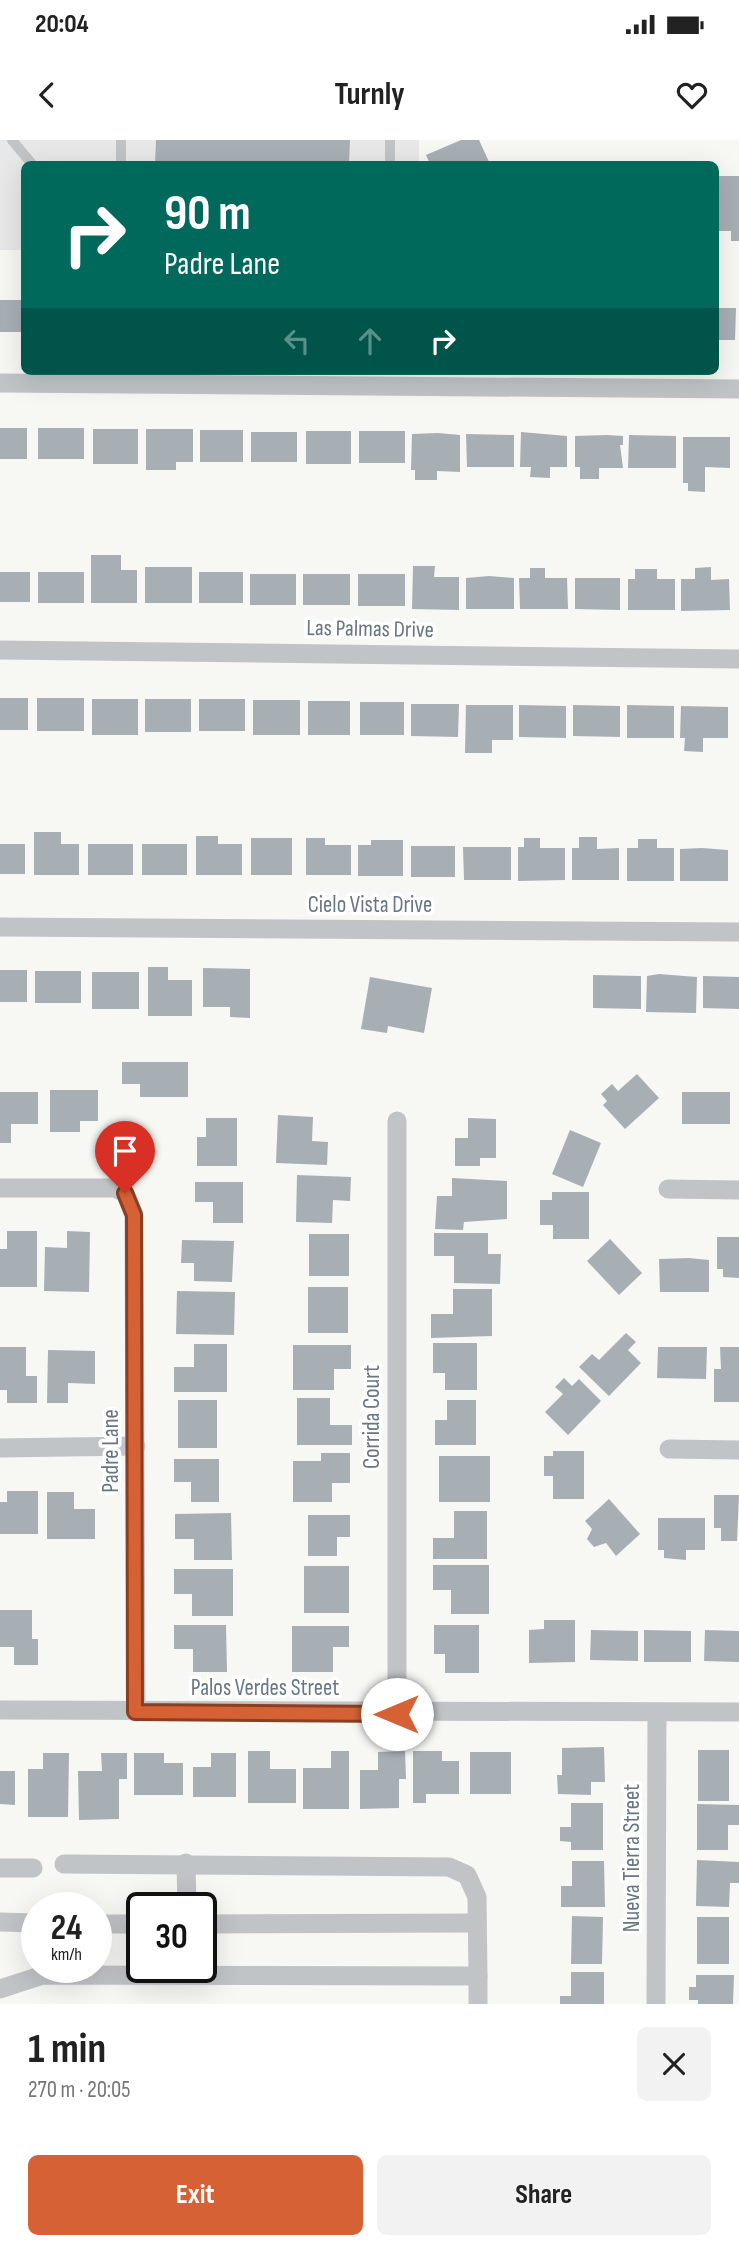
<!DOCTYPE html>
<meta charset="utf-8">
<style>
body{margin:0;font-family:"Sofia Sans Condensed",sans-serif;background:#f2f2f2;color:#222;height:100vh;display:flex;flex-direction:column;font-size:26px;white-space:nowrap}
*{box-sizing:border-box;margin:0}
p{font-size:23px;color:#767676}
.icon{flex:none;width:38px;height:38px;fill:none;stroke:currentColor;stroke-width:2;stroke-linecap:round;stroke-linejoin:round}
.map{position:relative;height:1864px;overflow:hidden}
.sheet{display:flex;flex-direction:column;background:#fff;flex:1}
.sheet>*{flex:none}
.banner{position:absolute;left:21px;top:21px;width:698px;height:214px;border-radius:10px;box-shadow:0 7px 28px #0002;background:#00695c;color:#fff;overflow:hidden}
.speed{position:absolute;left:21px;top:1752px;display:flex;gap:14px;font-size:35px;font-weight:700;text-align:center}
.speed>*{display:grid;place-content:center;width:91px;height:91px;border-radius:50%;background:#fff;box-shadow:0 7px 28px #0002;line-height:1}
.speed small{font-size:18px;font-weight:400}
.speed .limit{border:4px solid #111;border-radius:10px;background:#fff;color:#111}
.pin{position:absolute;display:grid;place-items:center;width:60px;height:60px;color:#fff;margin:-72px -30px;border-radius:50% 50% 50% 0;rotate:-45deg;box-shadow:0 0 7px #0007}
.pin .icon{rotate:45deg}
.me{position:absolute;width:77px;margin:-38px;rotate:270deg;stroke-linejoin:round;filter:drop-shadow(0 0 5px #0008)}
.turn{display:flex;align-items:center;gap:24px;height:147px;padding:0 28px;font-size:32px}
.turn .icon{width:91px;height:91px;stroke-width:2.5}
.turn b{display:block;font-size:49px;line-height:60px}
.lanes{display:flex;align-items:center;height:66px;padding:0 28px;background:#0003;justify-content:center;gap:35px;direction:ltr}
.lanes .off{opacity:.35}
.round{display:grid;place-items:center;flex:none;width:74px;height:74px;border-radius:10px;background:#f2f2f2}
.head{display:flex;align-items:center;justify-content:space-between;height:119px;padding:0 28px}
h1{font-size:42px;font-weight:700;line-height:52px}
.action{display:flex;gap:14px;margin-top:auto;padding:14px 28px}
.action a{flex:1;height:80px;border-radius:10px;background:#d66135;color:#fff;font-size:28px;font-weight:700;line-height:80px;text-align:center}
.action a+a{background:#f2f2f2;color:#222}
.status{display:flex;justify-content:space-between;align-items:center;height:49px;padding:0 35px;background:#fff;direction:ltr}
.status svg{height:19px;fill:currentColor}
header{display:flex;justify-content:space-between;align-items:center;height:91px;padding:0 28px;background:#fff;font-size:32px;font-weight:700}
.map>svg:first-child{display:block}
.built{fill:#e7e8e7}
.building{fill:#a8afb4}
.lines{fill:none;stroke-linecap:round;stroke-linejoin:round}
.lane{stroke:#c0c4c7;stroke-width:10}
.street{stroke:#c0c4c7;stroke-width:19}
.route-casing{stroke:#8b3f22;stroke-width:18}
.route{stroke:#d66135;stroke-width:12}
.labels{text-anchor:middle;dominant-baseline:central;stroke-width:7;stroke-linejoin:round;paint-order:stroke}
.street-label{font-size:23px;fill:#687683;stroke:#fff}
</style>
<div class="status"><b>20:04</b><svg viewBox="0 0 49 12"><path d="M0 12V9h3v3zM5 12V6h3v6zM10 12V3h3v9zM15 12V0h3v12zM26 1h20v11H26zM47 4h2v5h-2z"/></svg></div>
<header><svg class="icon" aria-label="back" viewBox="0 0 24 24"><path d="M15 5l-7 7 7 7"/></svg>Turnly<svg class="icon" aria-label="heart" viewBox="0 0 24 24"><path d="M12 20l-8-8c-3-5 5-10 8-4 3-6 11-1 8 4z"/></svg></header>
<div class="map">
<svg width="739" height="1864" viewBox="0 0 739 1864">
<rect width="100%" height="100%" fill="#f7f7f4"/>
<!-- built -->
<polygon class="built" points="0,0 419,0 419,24 24,24 24,110 0,110"/>
<!-- building -->
<g class="building">
<polygon points="156,0 350,0 349,24 155,24"/>
<polygon points="461,0 479,0 490,24 430,24 426,15"/>
<polygon points="716,36 739,36 739,101 731,101 731,91 716,91"/>
<rect x="0" y="160" width="24" height="32"/>
<polygon points="716,168 736,168 735,200 716,200"/>
<rect x="0" y="288" width="27" height="31"/>
<rect x="38" y="288" width="46" height="31"/>
<rect x="93" y="289" width="45" height="35"/>
<polygon points="146,289 193,289 193,322 176,322 176,330 146,330"/>
<rect x="200" y="290" width="43" height="32"/>
<rect x="306" y="291" width="45" height="33"/>
<rect x="359" y="291" width="46" height="32"/>
<rect x="251" y="292" width="46" height="30"/>
<polygon points="521,292 567,296 567,327 550,327 550,338 530,337 531,327 520,327"/>
<polygon points="438,293 460,295 460,332 437,331 437,340 415,340 415,330 411,330 412,294"/>
<polygon points="466,294 514,295 514,327 467,327"/>
<polygon points="607,295 623,296 623,305 620,305 623,328 599,328 599,339 580,339 580,327 575,327 575,296"/>
<polygon points="629,295 676,296 676,328 628,328"/>
<polygon points="683,297 730,297 730,328 705,327 705,352 688,351 688,343 683,343"/>
<polygon points="91,415 121,415 121,430 137,430 137,463 91,463"/>
<polygon points="413,426 435,426 434,437 459,437 459,470 412,469"/>
<rect x="145" y="427" width="47" height="36"/>
<polygon points="711,427 711,440 729,439 730,470 681,471 681,439 695,439 695,428"/>
<polygon points="530,428 545,428 545,438 567,438 568,469 520,469 519,438 530,438"/>
<polygon points="635,429 657,429 657,439 675,439 675,470 628,470 628,439 635,439"/>
<rect x="0" y="432" width="30" height="30"/>
<rect x="38" y="432" width="46" height="31"/>
<rect x="199" y="432" width="44" height="31"/>
<rect x="250" y="434" width="46" height="31"/>
<rect x="303" y="434" width="47" height="31"/>
<rect x="358" y="434" width="47" height="32"/>
<polygon points="489,436 514,438 514,469 466,469 466,438"/>
<polygon points="575,438 620,438 620,470 575,469"/>
<rect x="0" y="558" width="28" height="32"/>
<rect x="37" y="558" width="47" height="33"/>
<rect x="92" y="559" width="46" height="36"/>
<rect x="145" y="559" width="46" height="33"/>
<rect x="199" y="559" width="46" height="32"/>
<rect x="253" y="560" width="47" height="35"/>
<rect x="308" y="561" width="42" height="34"/>
<rect x="360" y="562" width="44" height="33"/>
<polygon points="411,564 459,564 458,597 411,596"/>
<polygon points="466,565 513,565 513,600 492,600 492,613 465,613"/>
<polygon points="519,565 566,566 566,598 519,597"/>
<polygon points="573,565 620,566 620,597 573,596"/>
<polygon points="627,565 674,566 674,598 627,598"/>
<polygon points="681,566 728,567 728,598 703,598 703,612 684,611 685,598 680,598"/>
<polygon points="34,692 61,692 61,704 79,704 79,735 34,735"/>
<polygon points="196,696 218,696 218,704 242,704 242,735 196,735"/>
<polygon points="579,697 597,697 597,709 619,708 619,740 572,740 572,708 579,708"/>
<rect x="251" y="698" width="41" height="37"/>
<polygon points="306,698 325,698 325,705 351,705 351,735 306,735"/>
<polygon points="524,698 540,698 540,708 565,708 565,740 518,741 518,707 524,707"/>
<polygon points="638,699 657,699 657,708 674,708 674,741 627,741 627,708 638,708"/>
<polygon points="371,700 403,700 403,736 358,736 358,705 371,705"/>
<rect x="0" y="704" width="25" height="30"/>
<rect x="88" y="704" width="45" height="31"/>
<rect x="142" y="704" width="45" height="31"/>
<rect x="411" y="706" width="44" height="31"/>
<polygon points="463,707 511,707 511,740 464,740"/>
<polygon points="702,708 728,710 728,741 680,741 680,709"/>
<polygon points="148,827 168,827 168,840 192,840 192,876 148,876"/>
<polygon points="203,828 250,829 250,878 230,877 230,867 203,867"/>
<rect x="0" y="830" width="27" height="32"/>
<rect x="35" y="831" width="46" height="32"/>
<rect x="92" y="832" width="47" height="37"/>
<polygon points="659,834 697,837 696,873 646,872 647,836"/>
<polygon points="593,835 641,836 641,869 593,868"/>
<polygon points="703,836 739,837 739,869 703,868"/>
<polygon points="370,837 432,848 424,893 388,886 387,893 361,889"/>
<polygon points="122,922 188,922 188,957 140,957 140,944 122,944"/>
<polygon points="637,934 659,958 625,989 603,965 607,961 601,954 612,944 618,951"/>
<polygon points="50,950 98,950 98,981 80,981 80,992 50,992"/>
<polygon points="0,952 38,952 38,984 11,984 11,1003 0,1003"/>
<rect x="682" y="952" width="48" height="32"/>
<polygon points="278,975 313,977 312,1001 328,1002 327,1025 276,1023"/>
<polygon points="206,978 237,978 237,1026 197,1026 197,997 206,997"/>
<polygon points="468,978 496,979 496,1018 480,1018 480,1026 455,1026 455,998 468,998"/>
<polygon points="570,990 601,1003 583,1047 552,1034"/>
<polygon points="297,1035 351,1037 350,1061 333,1060 332,1083 296,1082"/>
<polygon points="452,1038 507,1041 507,1079 464,1082 463,1090 435,1089 437,1056 452,1056"/>
<polygon points="195,1042 243,1042 243,1083 213,1083 213,1062 195,1062"/>
<polygon points="552,1052 589,1052 589,1099 553,1099 553,1085 540,1085 540,1060 552,1060"/>
<polygon points="7,1091 37,1091 37,1147 0,1147 0,1109 7,1109"/>
<polygon points="67,1091 90,1092 89,1152 44,1151 45,1107 67,1108"/>
<polygon points="434,1093 488,1093 488,1114 501,1114 500,1144 454,1143 454,1116 434,1116"/>
<rect x="309" y="1094" width="40" height="42"/>
<polygon points="717,1097 739,1097 739,1138 723,1137 723,1129 717,1129"/>
<polygon points="610,1099 642,1133 619,1155 587,1121"/>
<polygon points="182,1100 234,1101 232,1142 194,1141 194,1123 181,1123"/>
<polygon points="689,1118 709,1120 709,1152 660,1152 659,1119"/>
<rect x="308" y="1147" width="40" height="46"/>
<polygon points="453,1149 492,1149 492,1196 431,1198 431,1174 453,1174"/>
<polygon points="177,1151 235,1152 234,1195 176,1194"/>
<polygon points="626,1193 636,1202 628,1210 641,1223 609,1256 579,1227 592,1214 599,1220"/>
<polygon points="433,1203 477,1203 477,1250 445,1250 445,1233 433,1233"/>
<polygon points="194,1204 227,1204 227,1252 174,1252 174,1227 194,1227"/>
<polygon points="293,1205 351,1205 351,1229 334,1229 334,1250 293,1250"/>
<polygon points="0,1207 26,1207 26,1236 37,1236 37,1263 7,1263 7,1250 0,1250"/>
<polygon points="658,1207 707,1207 706,1239 657,1238"/>
<polygon points="720,1207 739,1207 739,1262 714,1262 714,1229 721,1229"/>
<polygon points="48,1210 95,1211 95,1244 68,1243 68,1263 47,1263"/>
<polygon points="564,1238 572,1246 579,1239 601,1261 568,1295 545,1272 563,1254 555,1247"/>
<polygon points="297,1258 330,1258 330,1285 352,1285 352,1305 297,1305"/>
<rect x="178" y="1260" width="39" height="48"/>
<polygon points="447,1260 476,1260 476,1305 435,1305 435,1280 447,1280"/>
<polygon points="553,1311 584,1311 584,1359 553,1359 553,1336 544,1336 544,1316 553,1316"/>
<polygon points="321,1313 350,1313 350,1343 332,1343 332,1362 293,1362 293,1321 321,1321"/>
<rect x="439" y="1316" width="51" height="46"/>
<polygon points="174,1319 219,1319 219,1362 191,1362 191,1342 174,1342"/>
<polygon points="7,1351 38,1351 38,1394 0,1394 0,1362 7,1362"/>
<polygon points="47,1352 74,1352 74,1369 95,1369 95,1399 47,1399"/>
<polygon points="714,1355 739,1355 737,1401 721,1401 721,1388 714,1388"/>
<polygon points="609,1359 640,1394 616,1416 606,1403 594,1407 587,1399 592,1389 585,1381"/>
<polygon points="454,1371 487,1371 487,1419 433,1419 433,1398 454,1398"/>
<polygon points="231,1373 232,1420 194,1420 194,1399 175,1399 175,1374"/>
<polygon points="308,1375 350,1375 350,1397 337,1397 337,1416 308,1416"/>
<polygon points="658,1378 705,1378 705,1410 686,1410 686,1420 664,1418 664,1410 658,1410"/>
<polygon points="433,1425 489,1425 489,1474 451,1474 451,1450 433,1450"/>
<rect x="304" y="1426" width="45" height="47"/>
<polygon points="174,1429 233,1429 233,1476 192,1476 192,1454 174,1454"/>
<polygon points="0,1470 32,1470 32,1499 38,1499 38,1525 14,1525 14,1507 0,1507"/>
<polygon points="544,1480 575,1480 575,1522 529,1523 529,1490 544,1489"/>
<polygon points="174,1485 226,1485 227,1532 193,1532 193,1509 174,1509"/>
<polygon points="434,1485 479,1485 479,1533 445,1533 445,1514 434,1514"/>
<polygon points="292,1486 349,1486 349,1507 333,1507 333,1532 292,1532"/>
<polygon points="591,1490 638,1491 638,1521 590,1520"/>
<polygon points="644,1490 691,1491 691,1522 644,1522"/>
<polygon points="705,1490 739,1491 739,1522 704,1521"/>
<polygon points="604,1607 605,1642 591,1642 591,1655 558,1654 557,1635 562,1635 562,1608"/>
<rect x="698" y="1610" width="31" height="51"/>
<polygon points="248,1611 270,1611 270,1629 296,1629 296,1663 248,1663"/>
<polygon points="331,1611 349,1611 349,1669 303,1669 303,1628 331,1628"/>
<polygon points="405,1611 406,1639 399,1639 399,1668 360,1669 360,1630 378,1630 378,1612"/>
<polygon points="413,1611 442,1611 442,1621 459,1621 459,1654 426,1654 426,1663 413,1663"/>
<rect x="470" y="1612" width="41" height="42"/>
<polygon points="43,1613 69,1613 68,1677 28,1677 28,1629 43,1629"/>
<polygon points="101,1613 127,1613 127,1639 119,1639 119,1679 79,1680 78,1631 102,1631"/>
<polygon points="134,1613 164,1613 164,1623 183,1623 183,1655 134,1655"/>
<polygon points="211,1613 236,1613 236,1657 193,1657 193,1627 211,1627"/>
<polygon points="0,1631 15,1631 15,1665 0,1664"/>
<polygon points="571,1663 603,1663 603,1710 571,1710 571,1702 560,1701 560,1687 571,1687"/>
<polygon points="697,1664 739,1665 739,1685 728,1685 728,1710 697,1710"/>
<polygon points="697,1720 739,1722 739,1743 730,1743 729,1767 696,1766"/>
<polygon points="572,1721 604,1721 605,1767 561,1767 561,1746 572,1746"/>
<polygon points="572,1776 603,1777 602,1824 571,1824"/>
<rect x="697" y="1777" width="32" height="47"/>
<polygon points="571,1832 604,1832 604,1864 560,1864 560,1856 571,1856"/>
<polygon points="696,1835 734,1835 733,1864 698,1864 698,1860 689,1860 689,1847 696,1847"/>
</g>
<g class="lines">
<!-- lane -->
<g class="lane">
<polyline points="12,0 32,24"/>
<polyline points="121,0 121,24"/>
<polyline points="390,24 390,0"/>
</g>
<!-- street -->
<g class="street">
<polyline points="0,243 739,249"/>
<polyline points="0,510 739,519"/>
<polyline points="0,787 739,792"/>
<polyline points="397,981 397,1574"/>
<polyline points="0,1048 115,1048 125,1053 134,1075 136,1572"/>
<polyline points="668,1049 739,1050"/>
<polyline points="0,1308 136,1306"/>
<polyline points="669,1309 739,1310"/>
<polyline points="0,1570 739,1572"/>
<polyline points="186,1723 187,1768"/>
<polyline points="64,1724 449,1727 467,1735 477,1757 478,1836"/>
<polyline points="0,1728 33,1728"/>
<polyline points="0,1782 33,1783"/>
<polyline points="96,1784 142,1784"/>
<polyline points="201,1784 477,1783"/>
<polyline points="0,1849 43,1835 478,1836 478,1864"/>
<polyline points="656,1864 657,1573"/>
</g>
</g>
<g class="lines">
<defs>
<polyline id="route" points="125,1053 134,1075 135,1572 397,1574"/>
</defs>
<!-- route casing -->
<use href="#route" class="route-casing"/>
<!-- route -->
<use href="#route" class="route"/>
</g>
<g class="labels">
<!-- street labels -->
<g class="street-label">
<text transform="translate(370 489) rotate(1)">Las Palmas Drive</text>
<text x="370" y="765">Cielo Vista Drive</text>
<text transform="translate(372 1277) rotate(-90)">Corrida Court</text>
<text transform="translate(111 1311) rotate(-90)">Padre Lane</text>
<text x="265" y="1548">Palos Verdes Street</text>
<text transform="translate(632 1718) rotate(-90)">Nueva Tierra Street</text>
</g>
</g>
</svg>
<div class="speed"><div>24<small>km/h</small></div><div class="limit">30</div></div>
<div class="pin" style="left:125px;top:1053px;background:#d93025"><svg class="icon" aria-label="arrive" viewBox="0 0 24 24"><path d="M6 21V4h12l-3 4 3 4H6"/></svg></div>
<svg class="me" style="left:397px;top:1574px" viewBox="-20 -20 40 40"><circle r="19" fill="#fff"/><path d="M0-13L10 11 0 6-10 11z" fill="#d66135"/></svg>
<div class="banner">
<div class="turn"><svg class="icon" aria-label="right" viewBox="0 0 24 24"><path d="M7 20v-9h11M14 6l5 5-5 5"/></svg><div><b>90 m</b>Padre Lane</div></div>
<div class="lanes"><svg class="icon off" aria-label="left" viewBox="0 0 24 24"><path d="M17 20v-9H6M10 6l-5 5 5 5"/></svg><svg class="icon off" aria-label="ahead" viewBox="0 0 24 24"><path d="M12 20V5M6 11l6-6 6 6"/></svg><svg class="icon" aria-label="right" viewBox="0 0 24 24"><path d="M7 20v-9h11M14 6l5 5-5 5"/></svg></div>
</div>
</div>
<section class="sheet">
<div class="head"><div><h1>1 min</h1><p>270 m · 20:05</p></div><a class="round"><svg class="icon" aria-label="close" viewBox="0 0 24 24"><path d="M6 6l12 12M18 6L6 18"/></svg></a></div>
<div class="action"><a>Exit</a><a>Share</a></div>
</section>
